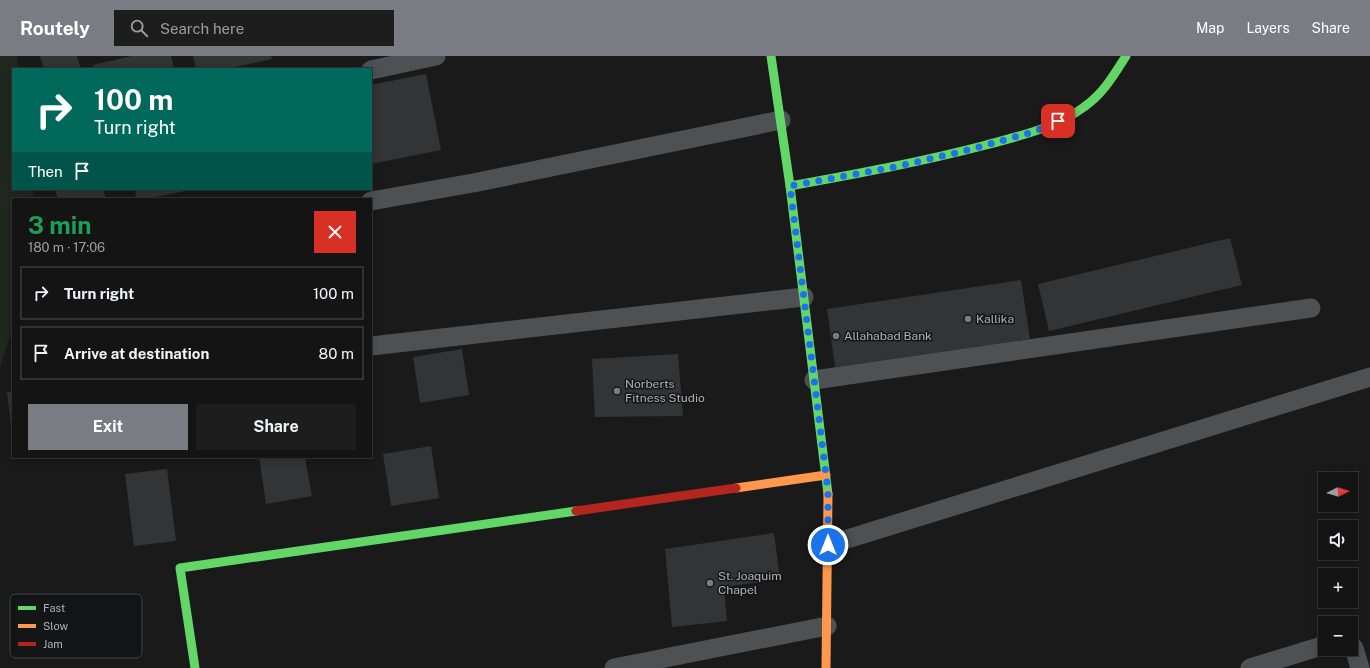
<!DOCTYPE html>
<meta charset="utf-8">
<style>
body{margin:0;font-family:"Public Sans",sans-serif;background:#1d1d1d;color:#f1f3f6;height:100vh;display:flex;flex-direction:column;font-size:15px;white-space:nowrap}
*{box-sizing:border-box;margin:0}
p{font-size:13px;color:#9d9ea0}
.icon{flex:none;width:22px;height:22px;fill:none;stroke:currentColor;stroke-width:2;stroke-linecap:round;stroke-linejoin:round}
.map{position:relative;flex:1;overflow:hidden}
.side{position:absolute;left:12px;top:142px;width:360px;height:260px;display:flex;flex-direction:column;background:#141414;border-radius:0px;box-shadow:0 2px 10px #0003,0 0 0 1px #333334}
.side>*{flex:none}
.top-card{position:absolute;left:12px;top:12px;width:360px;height:122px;border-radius:0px;box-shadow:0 2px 10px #0003,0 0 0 1px #333334;background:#00695c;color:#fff;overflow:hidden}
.needle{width:26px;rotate:85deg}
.controls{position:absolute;left:1318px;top:416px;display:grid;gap:8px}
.controls a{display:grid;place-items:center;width:40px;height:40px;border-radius:0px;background:#141414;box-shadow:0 2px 10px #0003,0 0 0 1px #333334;font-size:20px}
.pin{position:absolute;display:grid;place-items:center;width:34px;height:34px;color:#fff;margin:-17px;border-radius:8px;box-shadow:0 2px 6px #0006}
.me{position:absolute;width:44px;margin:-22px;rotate:0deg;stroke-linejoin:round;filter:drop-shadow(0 0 3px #0008)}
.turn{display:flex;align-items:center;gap:14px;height:84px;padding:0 16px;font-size:18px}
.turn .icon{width:52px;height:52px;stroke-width:2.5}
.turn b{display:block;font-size:28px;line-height:34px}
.then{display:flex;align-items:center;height:38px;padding:0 16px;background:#0003;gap:8px;font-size:15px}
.round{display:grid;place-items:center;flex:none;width:42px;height:42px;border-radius:0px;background:#1d1d1d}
.overview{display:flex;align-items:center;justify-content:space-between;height:68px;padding:0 16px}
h1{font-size:24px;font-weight:700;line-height:30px;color:#1e9e55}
.action{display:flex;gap:8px;margin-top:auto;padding:8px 16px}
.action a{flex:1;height:46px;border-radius:0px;background:#797d83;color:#fff;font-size:16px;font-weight:700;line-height:46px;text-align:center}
.action a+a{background:#1d1d1d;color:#f1f3f6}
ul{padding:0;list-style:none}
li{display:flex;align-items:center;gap:12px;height:54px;margin:0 8px 6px;padding:0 8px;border:2px solid #333334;border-radius:0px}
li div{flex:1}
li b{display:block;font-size:15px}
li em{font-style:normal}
header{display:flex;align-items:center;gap:24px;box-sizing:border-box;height:56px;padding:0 20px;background:#797d83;color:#fff}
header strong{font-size:19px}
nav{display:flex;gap:22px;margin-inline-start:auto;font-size:14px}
.search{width:280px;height:36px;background:#1d1d1d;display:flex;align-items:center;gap:10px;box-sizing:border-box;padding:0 14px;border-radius:0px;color:#9d9ea0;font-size:15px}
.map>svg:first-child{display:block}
.green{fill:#202820}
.building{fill:#333435}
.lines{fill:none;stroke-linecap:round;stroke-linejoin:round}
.street{stroke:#4e5154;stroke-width:19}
.fast{stroke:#63d668;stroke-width:9}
.slow{stroke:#ff974d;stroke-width:9}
.jam{stroke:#b3261e;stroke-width:9}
.route{stroke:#1a73e8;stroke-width:7;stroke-dasharray:0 12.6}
.poi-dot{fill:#797d83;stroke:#141517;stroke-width:1.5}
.labels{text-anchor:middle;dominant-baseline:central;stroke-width:3;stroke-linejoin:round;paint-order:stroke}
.poi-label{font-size:12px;fill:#acb3bb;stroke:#141517;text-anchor:start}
.key{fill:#141517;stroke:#424448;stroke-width:1}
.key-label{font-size:11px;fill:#acb3bb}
</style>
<header>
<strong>Routely</strong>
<div class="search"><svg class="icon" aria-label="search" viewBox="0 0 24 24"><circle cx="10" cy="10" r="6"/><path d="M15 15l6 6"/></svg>Search here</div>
<nav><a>Map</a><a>Layers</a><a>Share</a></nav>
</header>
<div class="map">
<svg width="1370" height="612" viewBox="0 0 1370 612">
<rect width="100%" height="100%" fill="#1a1a1b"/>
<!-- green -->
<polygon class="green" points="0,0 17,0 18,13 13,13 13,133 33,133 34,143 13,143 13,271 0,311"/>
<!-- building -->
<g class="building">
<polygon points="40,0 77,0 81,13 44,13"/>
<polygon points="132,0 171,0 174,13 94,13 93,9"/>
<polygon points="193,0 271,0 272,3 226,13 196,13"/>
<polygon points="426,18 441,94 371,108 371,29"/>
<polygon points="55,133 103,133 106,143 58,143"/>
<polygon points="135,133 191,133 191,134 144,143 136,143"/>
<polygon points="1230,182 1242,229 1049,275 1038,228"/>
<polygon points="1021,224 1030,283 835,311 827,253"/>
<polygon points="462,293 469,339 420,347 413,301"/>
<polygon points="678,298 683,360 595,361 592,303"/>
<polygon points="13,335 13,377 12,377 7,336"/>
<polygon points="431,390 439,442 391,450 383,398"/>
<polygon points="259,401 305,401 312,440 266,448"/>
<polygon points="167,413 176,485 134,490 125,418"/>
<polygon points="774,477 780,523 724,531 727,565 672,571 665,493"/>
</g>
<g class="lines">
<!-- street -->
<g class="street">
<polyline points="371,14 436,0"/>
<polyline points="371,145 473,127 781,64"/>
<polyline points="371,290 804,241"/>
<polyline points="814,324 1311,252"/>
<polyline points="828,489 1370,321"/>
<polyline points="1351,590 1354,592 1360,612"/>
<polyline points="614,612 827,570"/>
<polyline points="1250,612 1325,589"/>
</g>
<!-- fast -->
<g class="fast">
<polyline points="771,0 790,130 828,438"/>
<path d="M790 130C856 118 921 106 986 89 1019 80 1056 72 1084 51 1103 38 1114 19 1126 0"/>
<polyline points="195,612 180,512 576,455"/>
</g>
<!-- slow -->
<g class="slow">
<polyline points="736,432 826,419"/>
<polyline points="826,612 828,438"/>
</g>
<!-- jam -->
<polyline class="jam" points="576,455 736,432"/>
</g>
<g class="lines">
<!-- route -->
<polyline class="route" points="828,489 828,435 790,130 895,111 968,94 1033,76 1058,65"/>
</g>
<!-- markers -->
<g class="poi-dot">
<circle cx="968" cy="263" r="4"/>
<circle cx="836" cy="280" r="4"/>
<circle cx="617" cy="335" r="4"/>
<circle cx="710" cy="527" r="4"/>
</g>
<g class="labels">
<!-- poi labels -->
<g class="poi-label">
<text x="976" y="263">Kallika</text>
<text x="844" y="280">Allahabad Bank</text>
<text x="625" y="328">Norberts<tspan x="625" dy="14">Fitness Studio</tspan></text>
<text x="718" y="520">St. Joaquim<tspan x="718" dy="14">Chapel</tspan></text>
</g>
</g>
<!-- legend -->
<rect x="10" y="538" width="132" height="64" rx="6" class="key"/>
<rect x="18" y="550" width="18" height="4" fill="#63d668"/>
<rect x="18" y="568" width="18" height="4" fill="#ff974d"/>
<rect x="18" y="586" width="18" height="4" fill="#b3261e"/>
<g class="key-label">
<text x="43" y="556">Fast</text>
<text x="43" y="574">Slow</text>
<text x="43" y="592">Jam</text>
</g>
</svg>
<div class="controls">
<a><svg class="needle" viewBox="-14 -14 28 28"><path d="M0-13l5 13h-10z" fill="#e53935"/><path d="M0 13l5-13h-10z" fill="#9d9ea0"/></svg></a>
<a><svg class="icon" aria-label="sound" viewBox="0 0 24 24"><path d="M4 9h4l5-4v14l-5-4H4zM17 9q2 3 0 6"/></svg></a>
<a>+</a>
<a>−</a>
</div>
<div class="pin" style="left:1058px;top:65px;background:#d93025"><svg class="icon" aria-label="arrive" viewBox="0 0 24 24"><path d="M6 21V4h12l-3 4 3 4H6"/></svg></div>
<svg class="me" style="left:828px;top:489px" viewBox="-20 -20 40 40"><circle r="17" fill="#1a73e8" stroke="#fff" stroke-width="3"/><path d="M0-11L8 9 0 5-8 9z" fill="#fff"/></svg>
<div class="top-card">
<div class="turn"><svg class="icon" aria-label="right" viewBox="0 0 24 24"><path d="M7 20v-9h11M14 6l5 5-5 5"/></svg><div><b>100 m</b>Turn right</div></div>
<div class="then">Then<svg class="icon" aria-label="arrive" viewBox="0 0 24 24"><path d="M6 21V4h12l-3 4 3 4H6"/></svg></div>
</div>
<section class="side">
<div class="overview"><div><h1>3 min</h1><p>180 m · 17:06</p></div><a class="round" style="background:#d93025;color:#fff"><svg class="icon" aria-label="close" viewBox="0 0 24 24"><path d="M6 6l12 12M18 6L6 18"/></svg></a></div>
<ul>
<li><svg class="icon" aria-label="right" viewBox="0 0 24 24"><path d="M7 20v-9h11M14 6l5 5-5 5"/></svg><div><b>Turn right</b></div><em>100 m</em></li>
<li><svg class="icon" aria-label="arrive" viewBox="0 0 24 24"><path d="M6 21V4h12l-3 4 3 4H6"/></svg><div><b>Arrive at destination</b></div><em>80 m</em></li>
</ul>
<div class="action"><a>Exit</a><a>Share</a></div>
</section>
</div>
